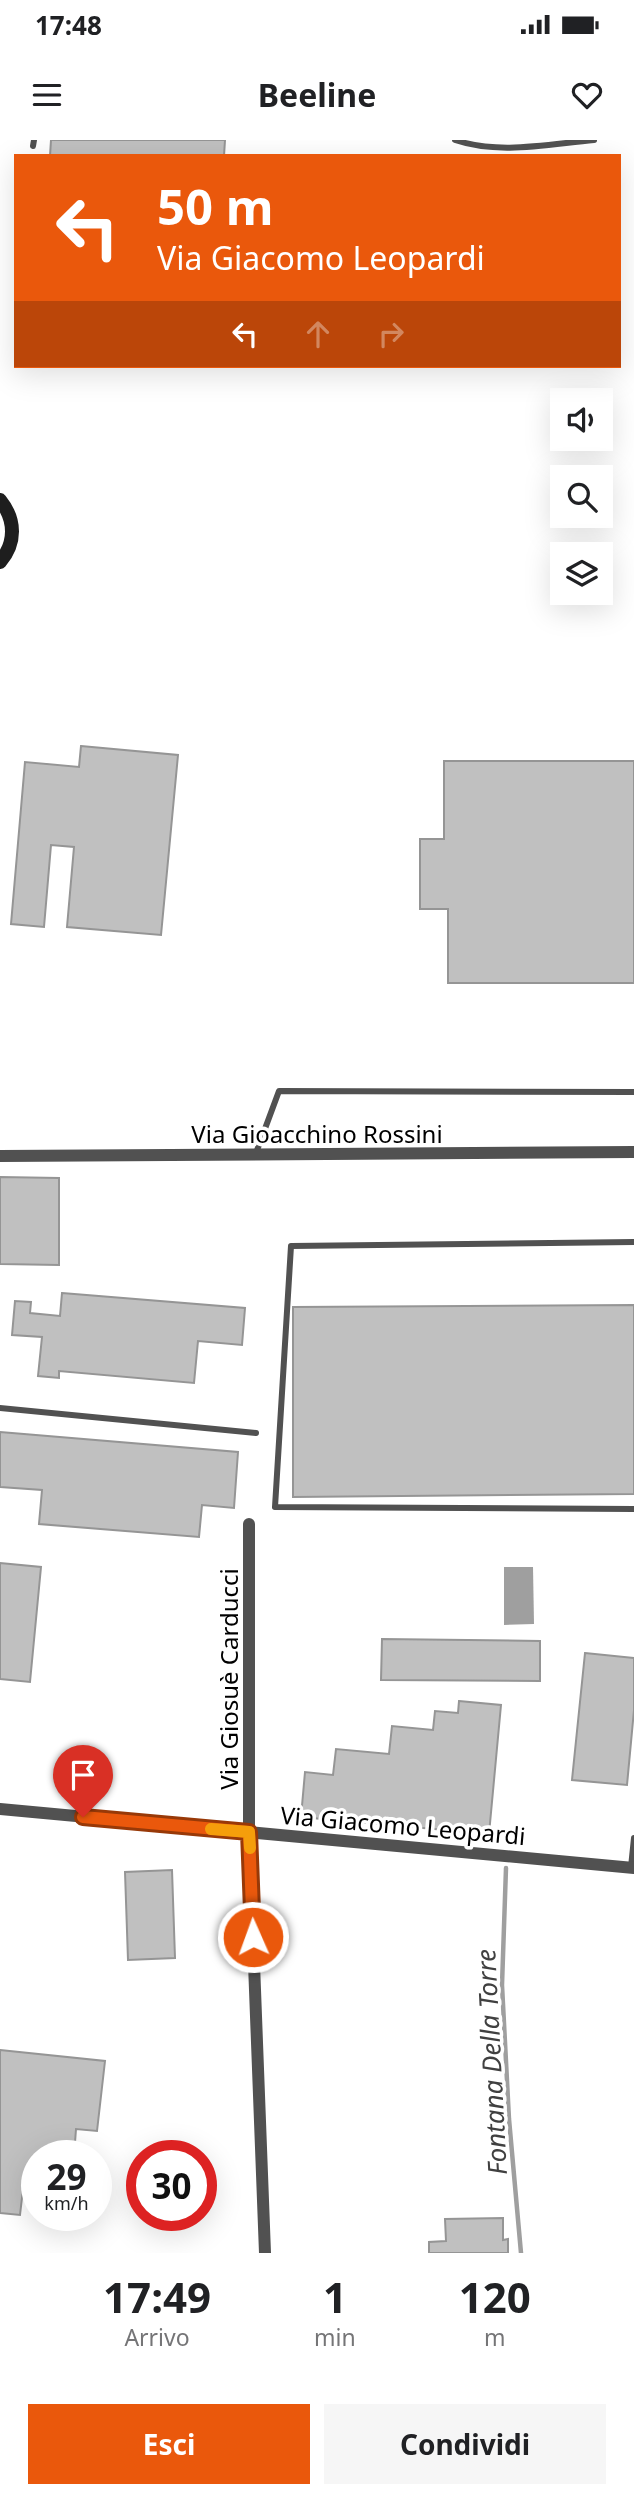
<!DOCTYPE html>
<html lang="it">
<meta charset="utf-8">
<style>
body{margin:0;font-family:"Noto Sans",sans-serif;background:#f6f6f6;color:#202124;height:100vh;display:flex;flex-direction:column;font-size:26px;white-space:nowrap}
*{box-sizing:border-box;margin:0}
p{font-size:23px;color:#757577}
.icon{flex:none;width:38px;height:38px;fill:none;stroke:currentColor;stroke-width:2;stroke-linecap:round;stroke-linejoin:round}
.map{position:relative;height:2113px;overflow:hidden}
.side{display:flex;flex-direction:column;background:#fff;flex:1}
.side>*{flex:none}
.top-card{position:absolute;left:14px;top:14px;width:607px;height:214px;border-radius:0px;box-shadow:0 7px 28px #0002;background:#ea580c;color:#fff;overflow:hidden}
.controls{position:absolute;left:550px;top:248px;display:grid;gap:14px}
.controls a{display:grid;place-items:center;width:63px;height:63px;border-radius:0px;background:#fff;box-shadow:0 7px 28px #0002;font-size:35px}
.speed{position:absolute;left:21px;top:2000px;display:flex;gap:14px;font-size:35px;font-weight:700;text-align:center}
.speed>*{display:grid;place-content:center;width:91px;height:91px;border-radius:50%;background:#fff;box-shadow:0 7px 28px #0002;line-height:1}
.speed small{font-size:18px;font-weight:400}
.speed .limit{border:10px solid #d22;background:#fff;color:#111}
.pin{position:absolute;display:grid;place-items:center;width:60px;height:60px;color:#fff;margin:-72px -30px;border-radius:50% 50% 50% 0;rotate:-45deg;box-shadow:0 0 7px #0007}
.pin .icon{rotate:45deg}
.me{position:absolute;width:77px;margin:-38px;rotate:358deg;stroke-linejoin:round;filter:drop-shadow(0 0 5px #0008)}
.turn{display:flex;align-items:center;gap:24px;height:147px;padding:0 28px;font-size:32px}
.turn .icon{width:91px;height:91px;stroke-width:2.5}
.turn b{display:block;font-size:49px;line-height:60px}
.lanes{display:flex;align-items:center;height:66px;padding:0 28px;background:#0003;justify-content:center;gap:35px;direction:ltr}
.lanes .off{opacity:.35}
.eta{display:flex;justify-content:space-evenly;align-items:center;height:119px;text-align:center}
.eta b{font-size:42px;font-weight:700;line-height:49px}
.cta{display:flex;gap:14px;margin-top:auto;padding:14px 28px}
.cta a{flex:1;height:80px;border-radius:0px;background:#ea580c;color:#fff;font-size:28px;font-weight:700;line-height:80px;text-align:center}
.cta a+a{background:#f6f6f6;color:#202124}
.status{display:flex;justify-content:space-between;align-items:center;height:49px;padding:0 35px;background:#fff;direction:ltr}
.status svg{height:19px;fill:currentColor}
header{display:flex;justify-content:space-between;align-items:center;height:91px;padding:0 28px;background:#fff;font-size:32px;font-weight:700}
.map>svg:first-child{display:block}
.water{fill:#9f9f9f}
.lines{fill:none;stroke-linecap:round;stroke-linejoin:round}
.stream{stroke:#9f9f9f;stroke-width:4.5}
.building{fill:#c0c0c0;stroke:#959595;stroke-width:2}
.lane{stroke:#515151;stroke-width:6}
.street{stroke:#515151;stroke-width:12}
.secondary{stroke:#1e1e1e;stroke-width:14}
.route-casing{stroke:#983908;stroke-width:18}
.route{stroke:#ea580c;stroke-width:12}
.slow{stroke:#f59e0b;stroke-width:12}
.labels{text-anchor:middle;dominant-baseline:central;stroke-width:7;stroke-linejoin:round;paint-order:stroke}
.street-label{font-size:24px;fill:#000;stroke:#fff}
.water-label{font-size:26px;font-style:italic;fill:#404040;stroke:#fff}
</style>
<div class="status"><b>17:48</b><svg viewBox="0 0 49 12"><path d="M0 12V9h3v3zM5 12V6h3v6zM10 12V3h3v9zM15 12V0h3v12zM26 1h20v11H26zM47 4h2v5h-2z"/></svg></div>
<header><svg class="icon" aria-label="menu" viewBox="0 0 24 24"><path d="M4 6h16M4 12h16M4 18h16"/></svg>Beeline<svg class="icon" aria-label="heart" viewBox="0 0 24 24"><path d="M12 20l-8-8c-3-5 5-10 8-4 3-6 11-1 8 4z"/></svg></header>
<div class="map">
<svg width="634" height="2113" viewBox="0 0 634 2113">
<rect width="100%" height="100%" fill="#fff"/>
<!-- water -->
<polygon class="water" points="504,1427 533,1427 534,1484 504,1485"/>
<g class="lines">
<!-- stream -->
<polyline class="stream" points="506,1728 502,1845 509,1979 521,2113"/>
</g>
<!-- building -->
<g class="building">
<polygon points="51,0 225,0 224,16 50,16"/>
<polygon points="81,606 178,615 161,795 67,787 74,707 51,705 44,787 11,784 25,622 79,627"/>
<polygon points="444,621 634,621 634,843 448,843 448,769 420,769 420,699 444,699"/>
<polygon points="0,1037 59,1038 59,1125 0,1124"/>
<polygon points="62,1153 245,1168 242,1205 198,1201 194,1243 59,1231 59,1238 38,1236 42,1197 12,1195 15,1161 31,1162 30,1173 60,1176"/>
<polygon points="634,1165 634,1354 293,1357 293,1167"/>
<polygon points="0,1292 238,1312 234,1368 202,1365 199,1397 39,1384 42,1350 0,1347"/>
<polygon points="0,1423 41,1427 30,1542 0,1539"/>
<polygon points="382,1499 540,1501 540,1541 381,1540"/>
<polygon points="585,1513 634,1518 634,1570 627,1645 572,1640"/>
<polygon points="459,1561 501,1565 489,1694 301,1677 305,1632 333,1635 336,1609 389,1614 392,1586 433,1590 435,1571 458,1573"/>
<polygon points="172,1730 175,1818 128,1820 125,1732"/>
<polygon points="0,1910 105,1921 97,1991 76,1989 74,2016 37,2016 37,2033 25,2032 20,2075 0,2073"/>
<polygon points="503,2078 503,2100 508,2099 508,2113 429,2113 429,2102 446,2101 445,2079"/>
</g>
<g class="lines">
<!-- lane -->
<g class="lane">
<path d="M455 0C499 15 549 4 594 0"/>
<polyline points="33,6 34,0"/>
<polyline points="256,1013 279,951 634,952"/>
<polyline points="634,1102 291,1106 275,1367 634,1369"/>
<polyline points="0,1268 256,1293"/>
<polyline points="631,1727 634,1698"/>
</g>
<!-- street -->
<g class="street">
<polyline points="0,1016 634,1012"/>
<polyline points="249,1384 249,1692 265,2113"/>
<polyline points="0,1669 634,1728"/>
</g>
<!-- secondary -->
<path class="secondary" d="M0 360C16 380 16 403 0 422"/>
</g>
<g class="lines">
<defs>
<polyline id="route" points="83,1677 249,1692 253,1797"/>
</defs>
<!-- route casing -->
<use href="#route" class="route-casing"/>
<!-- route -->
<use href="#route" class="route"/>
<!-- slow -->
<polyline class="slow" points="211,1689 249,1692 250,1708"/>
</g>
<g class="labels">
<!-- street labels -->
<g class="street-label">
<text x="317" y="993">Via Gioacchino Rossini</text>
<text transform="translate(228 1539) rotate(-90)">Via Giosuè Carducci</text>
<text transform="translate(403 1685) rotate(5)">Via Giacomo Leopardi</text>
</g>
<!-- water labels -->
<g class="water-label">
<text transform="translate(491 1922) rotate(-93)">Fontana Della Torre</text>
</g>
</g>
</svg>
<div class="controls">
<a><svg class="icon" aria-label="sound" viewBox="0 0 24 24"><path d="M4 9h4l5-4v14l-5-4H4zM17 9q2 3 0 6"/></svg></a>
<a><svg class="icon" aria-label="search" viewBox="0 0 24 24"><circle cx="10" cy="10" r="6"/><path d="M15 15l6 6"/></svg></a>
<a><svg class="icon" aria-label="layers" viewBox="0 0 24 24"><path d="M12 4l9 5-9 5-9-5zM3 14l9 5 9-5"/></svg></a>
</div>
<div class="speed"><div>29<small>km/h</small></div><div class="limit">30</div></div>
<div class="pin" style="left:83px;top:1677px;background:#d93025"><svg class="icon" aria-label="arrive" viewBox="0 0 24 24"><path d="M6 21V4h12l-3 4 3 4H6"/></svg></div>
<svg class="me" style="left:253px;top:1797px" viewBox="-20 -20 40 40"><circle r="17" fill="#ea580c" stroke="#fff" stroke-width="3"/><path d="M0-11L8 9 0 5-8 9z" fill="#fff"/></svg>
<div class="top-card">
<div class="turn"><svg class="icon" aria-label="left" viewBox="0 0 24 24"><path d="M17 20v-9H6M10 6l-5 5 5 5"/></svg><div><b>50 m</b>Via Giacomo Leopardi</div></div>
<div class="lanes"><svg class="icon" aria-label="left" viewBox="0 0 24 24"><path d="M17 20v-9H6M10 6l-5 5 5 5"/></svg><svg class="icon off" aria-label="ahead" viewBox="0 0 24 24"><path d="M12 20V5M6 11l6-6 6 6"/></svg><svg class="icon off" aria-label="right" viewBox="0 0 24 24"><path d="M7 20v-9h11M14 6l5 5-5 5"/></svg></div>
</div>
</div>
<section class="side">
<div class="eta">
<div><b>17:49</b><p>Arrivo</p></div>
<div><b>1</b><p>min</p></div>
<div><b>120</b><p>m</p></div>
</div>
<div class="cta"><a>Esci</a><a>Condividi</a></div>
</section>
